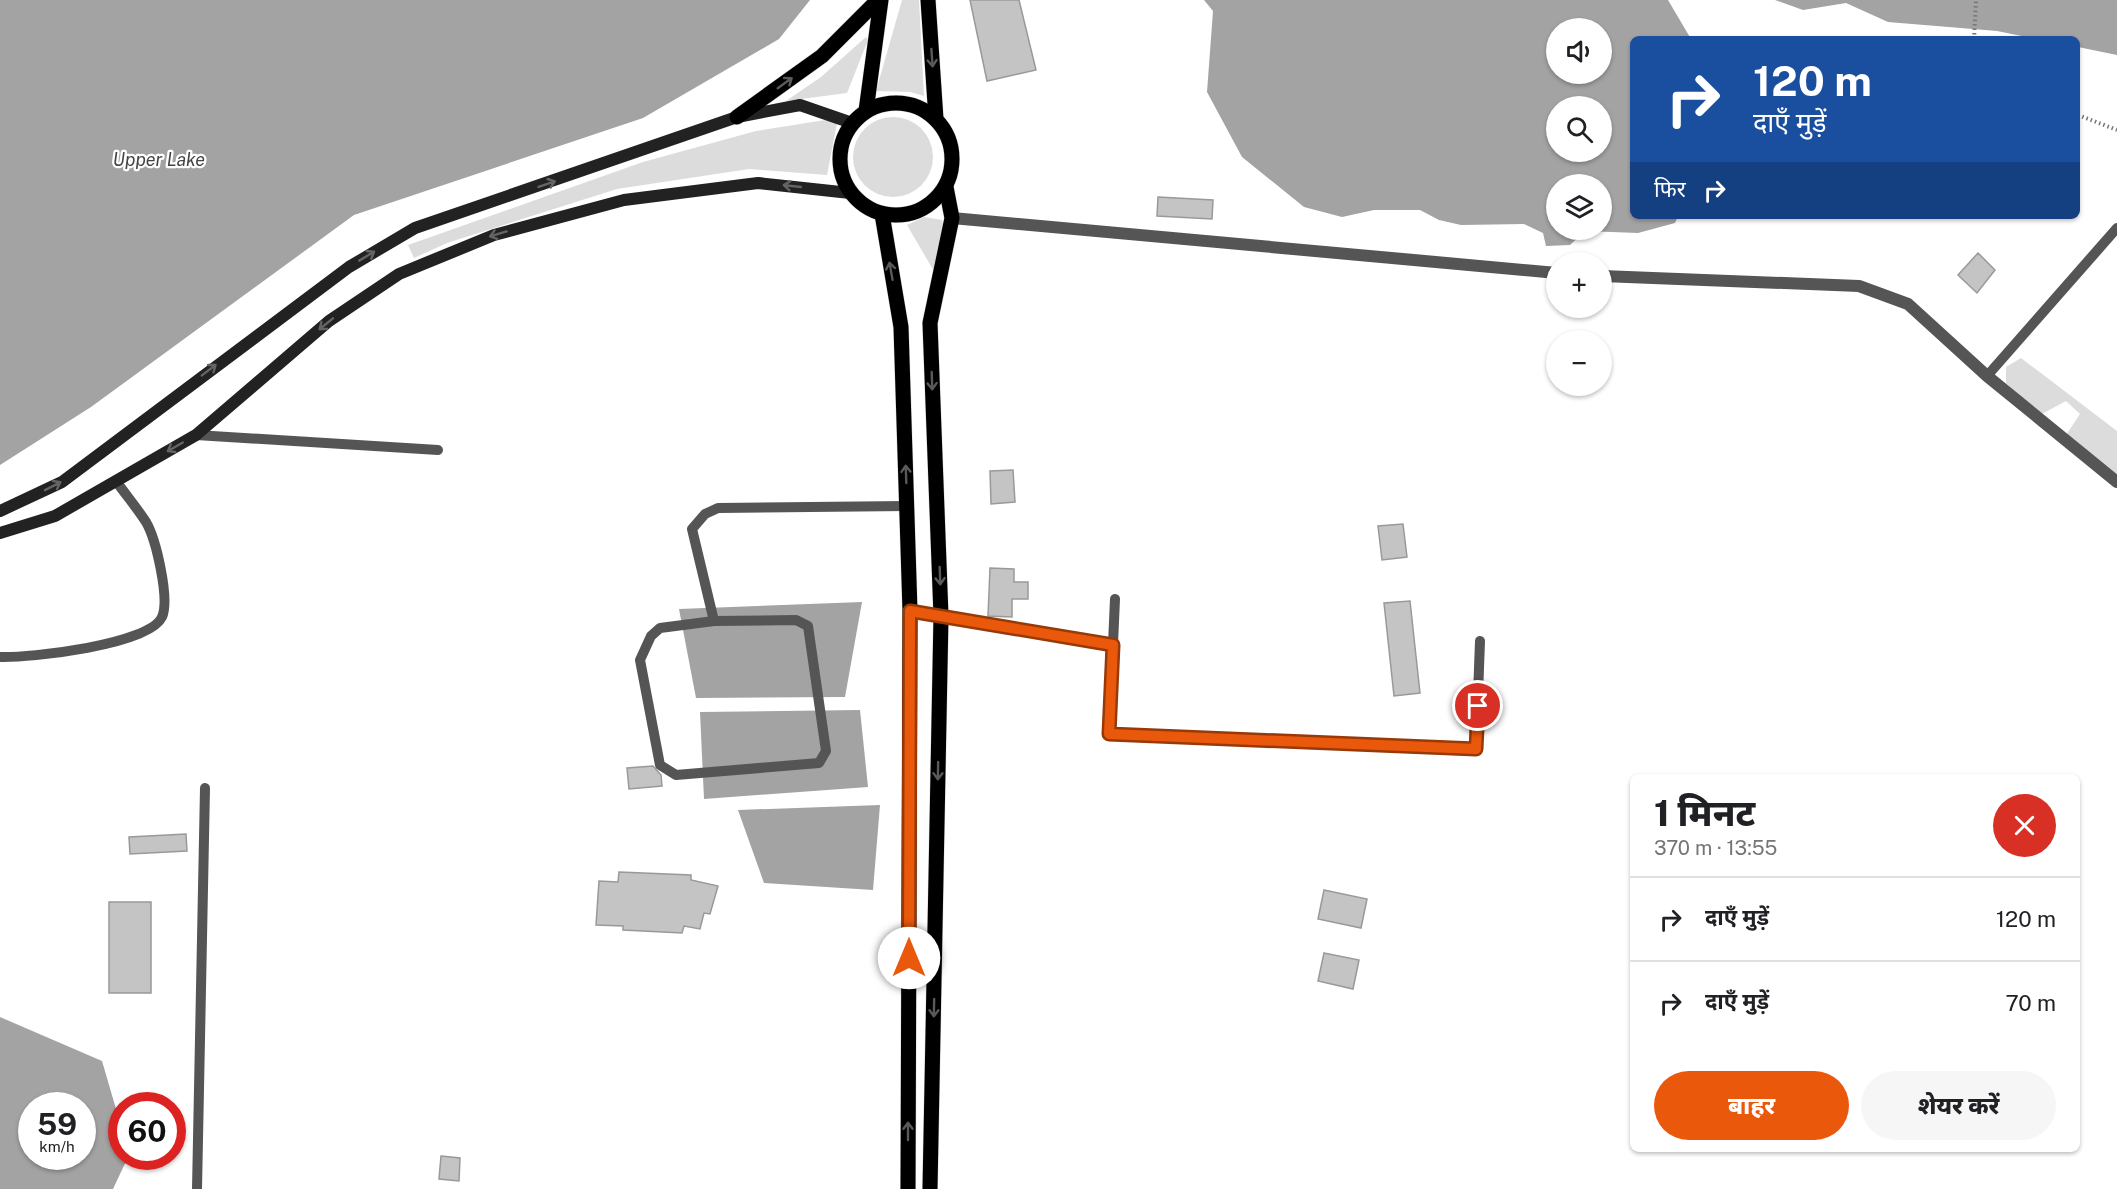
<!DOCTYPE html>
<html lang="hi">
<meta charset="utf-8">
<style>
body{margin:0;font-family:"Public Sans","Noto Sans Devanagari",sans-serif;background:#f6f6f6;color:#202124;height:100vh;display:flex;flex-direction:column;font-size:22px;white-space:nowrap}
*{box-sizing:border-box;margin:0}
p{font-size:20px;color:#757577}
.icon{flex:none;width:33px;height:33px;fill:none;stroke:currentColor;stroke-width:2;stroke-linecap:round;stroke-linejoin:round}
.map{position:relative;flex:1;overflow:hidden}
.details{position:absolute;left:1630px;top:774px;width:450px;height:378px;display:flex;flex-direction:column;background:#fff;border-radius:9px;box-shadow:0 2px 4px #0004}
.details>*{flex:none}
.banner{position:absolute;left:1630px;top:36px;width:450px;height:183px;border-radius:9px;box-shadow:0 2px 4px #0004;background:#1a4fa0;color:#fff;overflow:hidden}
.controls{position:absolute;left:1546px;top:18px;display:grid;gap:12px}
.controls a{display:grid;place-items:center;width:66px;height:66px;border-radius:50%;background:#fff;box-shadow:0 2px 4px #0004;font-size:30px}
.speed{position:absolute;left:18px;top:1092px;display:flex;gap:12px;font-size:30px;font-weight:700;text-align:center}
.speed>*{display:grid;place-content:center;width:78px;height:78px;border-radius:50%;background:#fff;box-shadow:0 2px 4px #0004;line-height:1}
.speed small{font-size:15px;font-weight:400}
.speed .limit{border:9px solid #d22;background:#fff;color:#111}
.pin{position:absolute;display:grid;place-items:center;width:51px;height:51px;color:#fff;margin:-26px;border:3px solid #fff;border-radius:50%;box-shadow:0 2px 6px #0007}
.me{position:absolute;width:66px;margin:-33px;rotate:0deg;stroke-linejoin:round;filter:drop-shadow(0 0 4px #0008)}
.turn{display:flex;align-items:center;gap:21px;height:126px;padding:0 24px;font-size:27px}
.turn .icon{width:78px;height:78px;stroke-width:2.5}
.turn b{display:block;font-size:42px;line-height:51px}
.then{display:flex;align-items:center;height:57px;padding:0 24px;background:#0003;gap:12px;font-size:22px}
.round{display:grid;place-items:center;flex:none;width:63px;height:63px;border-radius:32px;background:#f6f6f6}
.head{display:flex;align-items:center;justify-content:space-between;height:102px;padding:0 24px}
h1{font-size:36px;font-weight:800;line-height:45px}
.cta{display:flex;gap:12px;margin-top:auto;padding:12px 24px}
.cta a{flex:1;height:69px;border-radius:36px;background:#ea580c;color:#fff;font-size:24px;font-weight:800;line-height:69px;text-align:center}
.cta a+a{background:#f6f6f6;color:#202124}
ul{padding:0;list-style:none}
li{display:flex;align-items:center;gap:18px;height:84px;padding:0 24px;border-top:2px solid #e0e0e0}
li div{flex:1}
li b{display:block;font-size:22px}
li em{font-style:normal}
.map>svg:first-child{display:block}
.green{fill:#dcdcdc}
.water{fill:#a3a3a3;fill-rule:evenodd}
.building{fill:#c4c4c4;stroke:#999;stroke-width:1.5}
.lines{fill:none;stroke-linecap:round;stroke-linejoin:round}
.primary-casing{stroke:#dbdbdb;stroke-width:16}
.path{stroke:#777;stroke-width:4;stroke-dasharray:1.5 3;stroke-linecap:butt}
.service{stroke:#555;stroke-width:10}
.tertiary{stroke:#555;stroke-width:12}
.secondary{stroke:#222;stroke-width:12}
.primary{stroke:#000;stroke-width:15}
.oneway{stroke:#595959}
.oneway2{stroke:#646464}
.route-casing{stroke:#983908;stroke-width:15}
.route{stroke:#ea580c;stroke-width:10}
.labels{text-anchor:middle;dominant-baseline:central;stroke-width:4.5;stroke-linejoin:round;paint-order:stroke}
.water-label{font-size:18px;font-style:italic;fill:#444;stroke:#fff}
</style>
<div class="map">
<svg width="2117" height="1189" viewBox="0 0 2117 1189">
<rect width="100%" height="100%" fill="#fff"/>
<!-- green -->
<g class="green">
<polygon points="902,0 919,0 924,96 910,92 876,91"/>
<polygon points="866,37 868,40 847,93 786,101 821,77"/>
<circle cx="893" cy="157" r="40"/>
<polygon points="838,118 827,175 749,169 617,189 447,243 414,258 408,245 643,162 756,131"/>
<polygon points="924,217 942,220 947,242 942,285 907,225"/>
<polygon points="2021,358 2117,431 2117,474 2066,435 2080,414 2066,401 2040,415 2006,383 2006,367"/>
</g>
<!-- water -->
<g class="water">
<polygon points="0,0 810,0 779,39 643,118 354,215 91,407 0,465"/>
<path d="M1204 0H1668L1691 39H1634V216H1678L1675 223 1638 233 1585 231 1570 245 1546 246 1543 233 1524 224 1461 225 1439 220 1420 210H1374L1342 217 1304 207 1242 157 1207 92 1213 11ZM1602 28V74H1557V28ZM1557 106H1602V152H1557ZM1557 184H1602V230H1557Z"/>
<polygon points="1775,0 2117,0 2117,55 2078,47 2078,39 2036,39 1997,31 1888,22 1846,3 1803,10"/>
<polygon points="862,602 845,697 696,698 679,609"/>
<polygon points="860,710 868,787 704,799 700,712"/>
<polygon points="880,805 873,890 764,883 738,810"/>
<path d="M0 1017 102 1061 121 1126 122 1156 128 1157 113 1189H0ZM32 1106H82V1156H32Z"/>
</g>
<!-- building -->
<g class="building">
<polygon points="970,0 1019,0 1036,70 987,81"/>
<polygon points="1158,197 1213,200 1212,219 1157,216"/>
<polygon points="1978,253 1995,270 1977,293 1958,275"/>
<polygon points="1013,470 1015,502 991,504 990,471"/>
<polygon points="1403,524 1407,557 1382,560 1378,526"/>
<polygon points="990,568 1014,569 1014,582 1028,582 1028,599 1012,599 1012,617 988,616"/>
<polygon points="1410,601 1420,693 1394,696 1384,603"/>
<polygon points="653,766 661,775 662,786 629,789 627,768"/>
<polygon points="186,834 187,851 130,854 129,837"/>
<polygon points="619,872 691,875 691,880 718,886 710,914 704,913 700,929 684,926 682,933 623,930 623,926 596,925 599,881 618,882"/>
<polygon points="1324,890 1367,899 1361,928 1318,919"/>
<rect x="109" y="902" width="42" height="91"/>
<polygon points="1324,953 1359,960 1353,989 1318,981"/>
<polygon points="441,1156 460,1158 459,1181 439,1179"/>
</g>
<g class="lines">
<defs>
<g id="primary">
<polyline points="928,0 936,119"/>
<circle cx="896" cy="159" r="56"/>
<polyline points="866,111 881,0"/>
<polyline points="737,117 822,56 878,0"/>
<polyline points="882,214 901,327 910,611 908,1189"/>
<polyline points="930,1189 941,616 930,323 952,218 946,187"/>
</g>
</defs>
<!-- primary casing -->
<use href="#primary" class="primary-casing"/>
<!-- path -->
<g class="path">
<polyline points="1974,39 1976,0"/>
<polyline points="2078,115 2117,130"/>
</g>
<!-- service -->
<g class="service">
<polyline points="1987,376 2117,228"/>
<polyline points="196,435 438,450"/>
<polyline points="1115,599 1109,734 1476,749 1480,641"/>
<polyline points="910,611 1113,645"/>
<polygon points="796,620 808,626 826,751 819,763 676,775 660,765 640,660 651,636 660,628 714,621"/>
<polyline points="714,621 692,529 705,514 718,508 907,506"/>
<path d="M0 657C30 658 149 645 162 617 170 599 156 539 146 522 137 508 126 495 116 481"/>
<polyline points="197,1189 205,788"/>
</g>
<!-- tertiary -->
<g class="tertiary">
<polyline points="952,218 1557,273"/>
<polyline points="1602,276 1859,286 1908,304 1987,376 2117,482"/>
</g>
<!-- secondary -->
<g class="secondary">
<polyline points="0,511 62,482 349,267 415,228 737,117 800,105 852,123"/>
<polyline points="0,533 55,516 196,435 329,321 399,274 494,235 624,200 758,183 850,193"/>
</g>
<!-- primary -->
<use href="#primary" class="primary"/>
</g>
<!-- one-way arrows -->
<defs><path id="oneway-shaft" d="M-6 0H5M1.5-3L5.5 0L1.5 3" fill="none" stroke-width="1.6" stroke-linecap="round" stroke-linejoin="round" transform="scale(1.5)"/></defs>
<g class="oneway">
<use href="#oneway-shaft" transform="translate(932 58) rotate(86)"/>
<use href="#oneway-shaft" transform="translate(785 83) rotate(-36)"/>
<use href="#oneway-shaft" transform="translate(891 271) rotate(-100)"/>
<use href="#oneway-shaft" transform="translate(932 381) rotate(88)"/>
<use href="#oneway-shaft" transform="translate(906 474) rotate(-92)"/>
<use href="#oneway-shaft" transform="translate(940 576) rotate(88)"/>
<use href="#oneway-shaft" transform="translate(938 771) rotate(91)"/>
<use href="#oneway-shaft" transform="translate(934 1008) rotate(91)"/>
<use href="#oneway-shaft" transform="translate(908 1131) rotate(-90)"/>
</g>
<g class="oneway2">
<use href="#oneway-shaft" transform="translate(547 184) rotate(-19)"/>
<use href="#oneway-shaft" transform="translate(792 186) rotate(-174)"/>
<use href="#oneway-shaft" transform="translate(498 234) rotate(163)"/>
<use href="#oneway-shaft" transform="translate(367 256) rotate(-31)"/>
<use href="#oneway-shaft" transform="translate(326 324) rotate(141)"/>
<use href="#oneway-shaft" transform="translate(209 370) rotate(-37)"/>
<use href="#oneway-shaft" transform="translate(175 447) rotate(150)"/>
<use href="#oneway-shaft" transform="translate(53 486) rotate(-27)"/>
</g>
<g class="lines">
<defs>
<polyline id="route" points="909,958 910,611 1113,645 1109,734 1476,749 1478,706"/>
</defs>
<!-- route casing -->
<use href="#route" class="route-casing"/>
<!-- route -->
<use href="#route" class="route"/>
</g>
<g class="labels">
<!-- water labels -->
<g class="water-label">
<text x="159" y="159">Upper Lake</text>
</g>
</g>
</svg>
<div class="controls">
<a><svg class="icon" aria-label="sound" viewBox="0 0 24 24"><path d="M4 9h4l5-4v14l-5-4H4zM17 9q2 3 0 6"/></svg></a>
<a><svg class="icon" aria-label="search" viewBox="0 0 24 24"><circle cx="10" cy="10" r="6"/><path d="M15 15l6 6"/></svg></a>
<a><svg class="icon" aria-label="layers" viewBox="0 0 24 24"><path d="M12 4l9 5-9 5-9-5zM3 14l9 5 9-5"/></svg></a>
<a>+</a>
<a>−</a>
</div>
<div class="speed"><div>59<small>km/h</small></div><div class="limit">60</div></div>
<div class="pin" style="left:1478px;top:706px;background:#d93025"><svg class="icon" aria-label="arrive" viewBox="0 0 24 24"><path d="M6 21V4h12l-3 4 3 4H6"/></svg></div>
<svg class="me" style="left:909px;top:958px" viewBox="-20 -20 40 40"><circle r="19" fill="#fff"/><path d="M0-13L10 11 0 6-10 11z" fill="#ea580c"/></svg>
<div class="banner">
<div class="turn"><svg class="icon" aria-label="right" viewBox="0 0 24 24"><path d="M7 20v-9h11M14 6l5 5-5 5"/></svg><div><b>120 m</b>दाएँ मुड़ें</div></div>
<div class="then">फिर<svg class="icon" aria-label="right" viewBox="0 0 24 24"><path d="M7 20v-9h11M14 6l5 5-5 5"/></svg></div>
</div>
<section class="details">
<div class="head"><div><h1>1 मिनट</h1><p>370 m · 13:55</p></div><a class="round" style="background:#d93025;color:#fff"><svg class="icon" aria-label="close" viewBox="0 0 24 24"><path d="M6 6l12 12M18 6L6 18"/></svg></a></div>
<ul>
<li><svg class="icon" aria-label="right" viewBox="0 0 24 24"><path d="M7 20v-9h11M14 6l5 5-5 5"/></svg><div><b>दाएँ मुड़ें</b></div><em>120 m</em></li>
<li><svg class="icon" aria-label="right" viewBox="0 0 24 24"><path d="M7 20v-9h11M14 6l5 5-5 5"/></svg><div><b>दाएँ मुड़ें</b></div><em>70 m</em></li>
</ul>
<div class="cta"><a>बाहर</a><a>शेयर करें</a></div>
</section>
</div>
